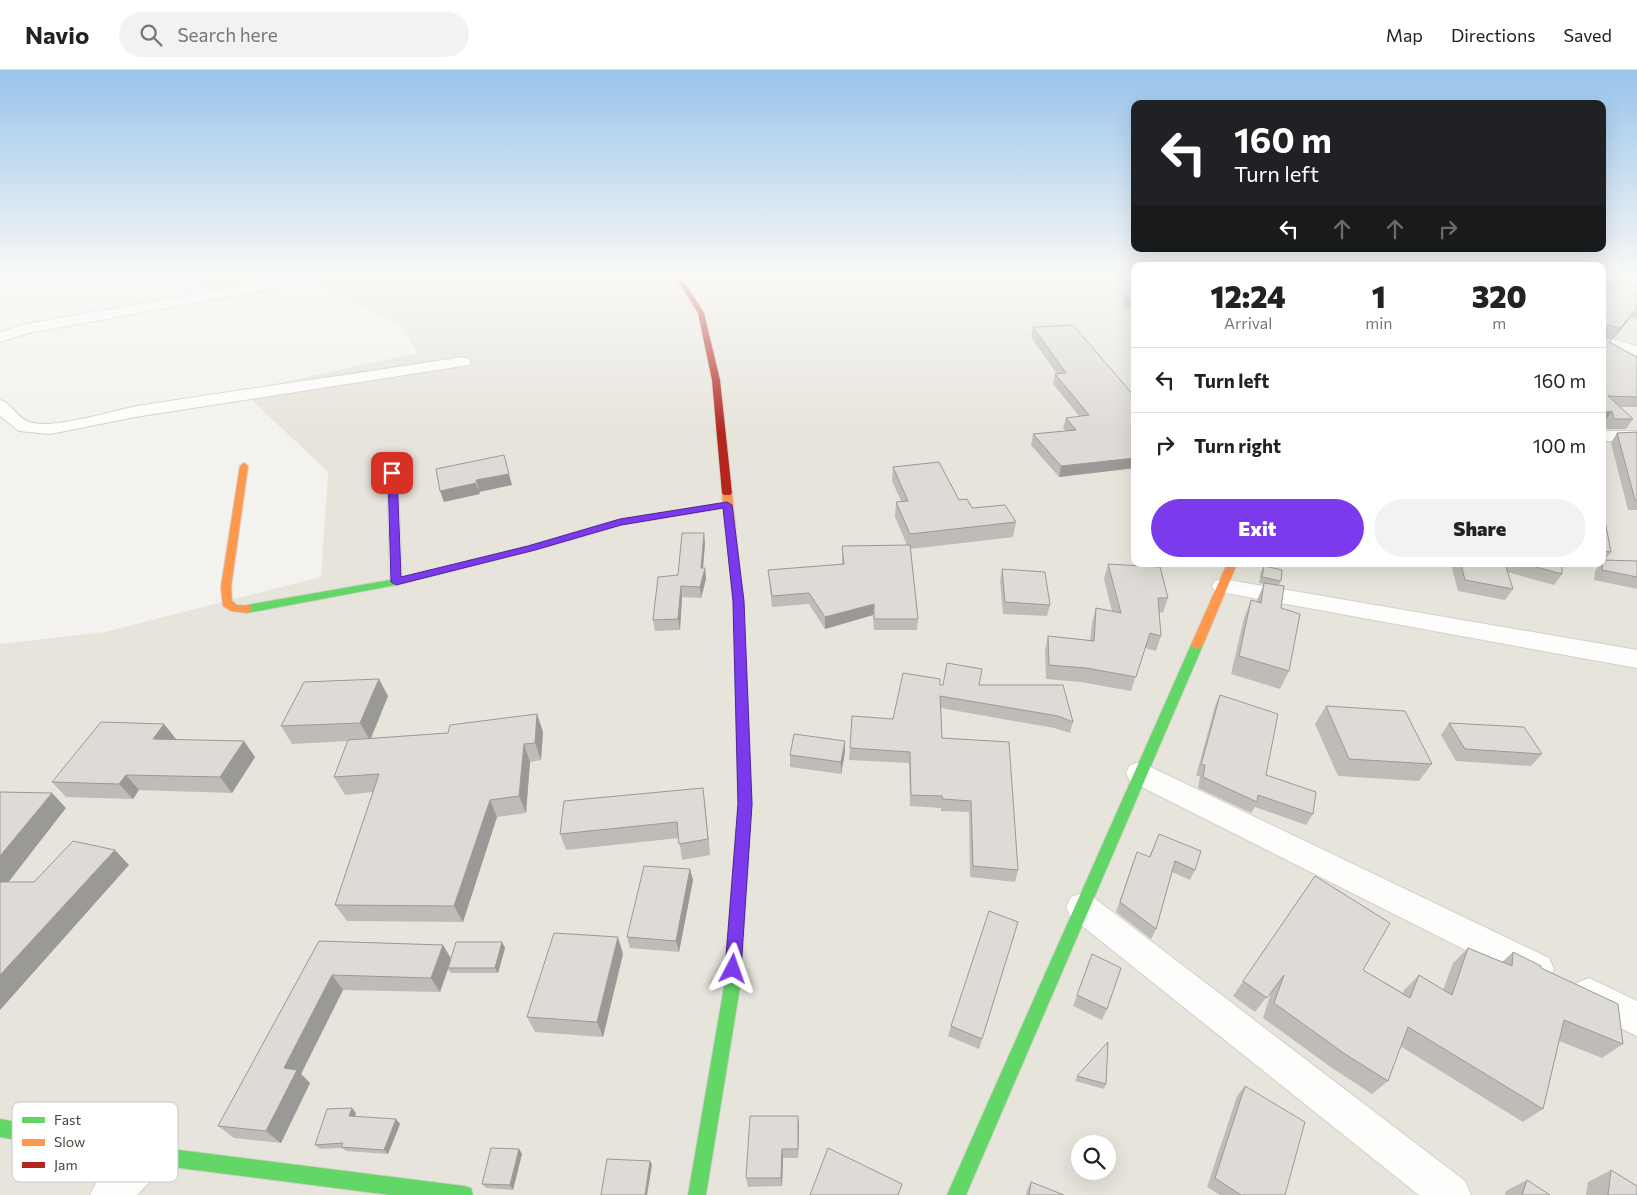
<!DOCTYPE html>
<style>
body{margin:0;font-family:Commissioner,sans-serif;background:#f2f2f2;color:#222;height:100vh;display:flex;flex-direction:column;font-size:19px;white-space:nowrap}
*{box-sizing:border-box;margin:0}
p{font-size:16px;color:#767676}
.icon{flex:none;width:28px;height:28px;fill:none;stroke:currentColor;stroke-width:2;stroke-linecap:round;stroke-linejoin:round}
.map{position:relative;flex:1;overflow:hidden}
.sheet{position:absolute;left:1131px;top:192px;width:475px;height:305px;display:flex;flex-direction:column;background:#fff;border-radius:10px;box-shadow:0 5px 20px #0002}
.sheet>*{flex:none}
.guide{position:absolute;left:1131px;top:30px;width:475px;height:152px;border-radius:10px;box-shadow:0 5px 20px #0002;background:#202124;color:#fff;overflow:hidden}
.tools{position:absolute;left:1071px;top:1065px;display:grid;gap:10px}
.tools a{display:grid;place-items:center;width:45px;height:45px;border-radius:50%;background:#fff;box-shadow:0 5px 20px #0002;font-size:25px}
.pin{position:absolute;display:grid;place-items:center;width:42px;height:42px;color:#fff;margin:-21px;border-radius:10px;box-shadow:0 2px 8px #0006}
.me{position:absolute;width:55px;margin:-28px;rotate:4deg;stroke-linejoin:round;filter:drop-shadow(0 0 4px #0008)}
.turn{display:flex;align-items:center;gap:18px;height:105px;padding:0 20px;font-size:22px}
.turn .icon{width:65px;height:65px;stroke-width:2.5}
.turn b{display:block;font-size:35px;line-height:42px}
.lanes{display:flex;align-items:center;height:48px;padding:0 20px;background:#0003;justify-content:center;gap:25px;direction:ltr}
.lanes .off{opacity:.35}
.eta{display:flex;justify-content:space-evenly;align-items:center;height:85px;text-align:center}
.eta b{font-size:30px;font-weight:800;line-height:35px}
.primary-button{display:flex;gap:10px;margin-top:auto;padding:10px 20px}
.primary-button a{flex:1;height:58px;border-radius:30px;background:#7c3aed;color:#fff;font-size:20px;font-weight:800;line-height:58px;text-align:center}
.primary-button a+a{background:#f2f2f2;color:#222}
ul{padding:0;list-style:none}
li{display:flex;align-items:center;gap:15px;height:65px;padding:0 20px;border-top:1px solid #e0e0e0}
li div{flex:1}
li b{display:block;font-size:19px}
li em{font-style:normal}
header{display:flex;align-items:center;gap:30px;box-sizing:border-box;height:70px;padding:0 25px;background:#fff;border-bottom:1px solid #e0e0e0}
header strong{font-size:24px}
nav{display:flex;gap:28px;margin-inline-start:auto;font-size:18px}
.search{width:350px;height:45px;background:#f2f2f2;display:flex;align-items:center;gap:12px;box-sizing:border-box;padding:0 18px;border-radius:28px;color:#767676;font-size:19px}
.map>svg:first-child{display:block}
.residential{fill:#e7e4dc;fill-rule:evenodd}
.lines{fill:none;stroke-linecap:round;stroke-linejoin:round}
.lane-casing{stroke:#d2d0cb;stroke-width:2}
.street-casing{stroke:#d2d0cb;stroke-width:2}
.fast-casing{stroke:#d3cfc5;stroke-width:2}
.slow-casing{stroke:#d3cfc5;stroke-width:2}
.jam-casing{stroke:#d3cfc5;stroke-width:2}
.lane{fill:#fdfdfc;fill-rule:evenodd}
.street{fill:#fdfdfc;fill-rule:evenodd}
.fast{fill:#63d668;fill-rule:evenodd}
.slow{fill:#ff974d;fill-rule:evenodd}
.jam{fill:#b3261e;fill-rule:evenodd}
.wall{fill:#bfbcb8}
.shaded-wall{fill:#9b9996}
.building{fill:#dedbd6;stroke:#9b9996}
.route{fill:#7c3aed;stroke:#51269a}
.key{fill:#fff;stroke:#c9c7c4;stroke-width:1}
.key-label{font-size:14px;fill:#4b4439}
</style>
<header>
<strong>Navio</strong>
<div class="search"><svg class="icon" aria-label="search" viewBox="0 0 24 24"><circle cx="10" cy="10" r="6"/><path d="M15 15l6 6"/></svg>Search here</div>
<nav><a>Map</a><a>Directions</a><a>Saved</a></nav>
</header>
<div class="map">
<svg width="1637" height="1125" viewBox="0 0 1637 1125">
<rect width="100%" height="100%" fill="#f4f2ee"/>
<!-- residential -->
<path class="residential" d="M184 205H1135V494H1602L1603 205H1637V1125H0V574L105 562 321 507 328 402 242 321 417 283 403 258 312 213 221 231ZM1080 1074H1108V1101H1080Z"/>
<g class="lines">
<defs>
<polygon id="lane" points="392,381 397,384 402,512 396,516 390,512 387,384"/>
<g id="street">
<polygon points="303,205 331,205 324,209 29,263 0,272 0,262 26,254"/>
<polygon points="1602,266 1637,276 1637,286 1602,275"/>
<path d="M463 287 469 289 471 292 469 295 135 347 50 364 19 361 0 346V330C12 333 17 348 29 352 53 360 111 341 137 336 246 319 355 304 463 287Z"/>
<rect x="1602" y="361" width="35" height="10"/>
<polygon points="1223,509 1637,580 1637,598 1215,521 1212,516 1215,511"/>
<polygon points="1140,692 1549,888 1554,899 1549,910 1537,915 1525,910 1130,711 1126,703 1130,695"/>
<polygon points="1082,823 1093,827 1465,1111 1471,1125 1419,1125 1071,847 1066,837 1071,827"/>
<polygon points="1589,908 1637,931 1637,966 1577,937 1572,925 1577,913"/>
<path d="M148 1066 162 1071 167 1085 162 1099 137 1125H90C100 1101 124 1075 148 1066Z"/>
</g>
<g id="fast">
<polygon points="622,449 625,450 627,452 625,454 535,480 396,515 247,543 242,539 247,535 396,509 528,476"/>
<polygon points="1197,571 1203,575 966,1125 947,1125 1191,575"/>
<polygon points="742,637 746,639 748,642 752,734 740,917 706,1125 688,1125 724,917 738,734 736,642 738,639"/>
<polygon points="0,1049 148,1076 464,1116 471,1118 473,1125 390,1125 148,1094 0,1067"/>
</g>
<g id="slow">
<polygon points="244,393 248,396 231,517 232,531 237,535 251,536 252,539 247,543 231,541 223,536 221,517 240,396"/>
<polygon points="727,420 732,423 743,531 748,642 746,645 738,645 736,642 733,531 724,438 622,455 617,452 622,449 723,433 722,423"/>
<polygon points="1227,494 1237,494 1203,575 1197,579 1193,578 1191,575"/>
</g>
<polygon id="jam" points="674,205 680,205 704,243 720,310 732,423 730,425 724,425 722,423 712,310 698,243"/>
</defs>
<!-- lane casing -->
<use href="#lane" class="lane-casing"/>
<!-- street casing -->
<use href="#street" class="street-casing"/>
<!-- fast casing -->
<use href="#fast" class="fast-casing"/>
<!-- slow casing -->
<use href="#slow" class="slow-casing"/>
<!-- jam casing -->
<use href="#jam" class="jam-casing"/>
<!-- lane -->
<use href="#lane" class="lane"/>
<!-- street -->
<use href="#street" class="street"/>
<!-- fast -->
<use href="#fast" class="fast"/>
<!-- slow -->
<use href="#slow" class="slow"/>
<!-- jam -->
<use href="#jam" class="jam"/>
</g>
<!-- wall -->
<g class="wall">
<polygon points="1602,205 1637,205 1637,250 1631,247 1614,268 1606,266 1610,272 1637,287 1637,337 1620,337 1633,349 1626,359 1607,359 1605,351"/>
<polygon points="1135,218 1135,240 1122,237 1124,228"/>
<polygon points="1033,257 1135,327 1135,398 1059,407 1031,375 1033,364 1066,361 1063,358 1066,348 1079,346 1053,314 1055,304 1057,304 1031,267"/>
<polygon points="1637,362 1637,440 1628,440 1611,373 1617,363"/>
<polygon points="893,397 959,430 972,438 1016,452 1013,467 911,479 918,549 917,560 874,560 873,545 825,559 809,534 772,537 768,500 842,494 842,476 907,475 895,447 896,432 901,431 892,411"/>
<polygon points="1602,435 1611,482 1605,490 1637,491 1637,519 1594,510 1595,501 1600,494 1602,494"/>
<polygon points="705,473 703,498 705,498 706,509 701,528 682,527 680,560 655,561 653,550"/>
<polygon points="1108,494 1168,528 1163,543 1159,542 1161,566 1156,581 1145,578 1131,621 1081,612 1046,609 1045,580 1048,566 1090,570 1092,553 1096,538 1112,541 1104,509"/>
<polygon points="1451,494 1562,494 1562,504 1554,515 1507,502 1513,519 1505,530 1458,521"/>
<polygon points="1264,496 1281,511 1278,516 1289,601 1280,619 1231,604 1244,548 1251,530 1256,532 1264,514 1259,513 1261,501"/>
<polygon points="1002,499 1050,535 1047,546 1003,544 1000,511"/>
<polygon points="940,615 979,615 1073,652 1070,663 1054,658 941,638 942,668 1018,800 1015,812 970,807 969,742 941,741 941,738 910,736 909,693 849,690 850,678"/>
<polygon points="1220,625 1266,705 1313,744 1306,755 1255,737 1251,743 1198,718 1200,706 1196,706 1215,636"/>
<polygon points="388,626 371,669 448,663 537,644 543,662 541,690 530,692 526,743 497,747 463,852 347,851 335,835 373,722 345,725 334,707 348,671 292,674 281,656"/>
<polygon points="1326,636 1432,694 1419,711 1338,706 1315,654"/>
<polygon points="1449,653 1542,684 1531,696 1456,691 1441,665"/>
<polygon points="164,654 176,670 255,687 232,723 139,720 133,729 66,727 52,712"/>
<polygon points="845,682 841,704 790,697 790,685"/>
<polygon points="705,735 710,785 682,790 679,768 566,780 560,764"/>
<polygon points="1159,764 1195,800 1190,810 1172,802 1156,859 1151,869 1116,842 1133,792 1137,782 1149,787"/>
<polygon points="690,799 693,810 679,882 630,878 627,867"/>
<polygon points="1315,806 1363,900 1403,923 1404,920 1419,905 1443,920 1453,893 1468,878 1502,892 1513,882 1541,898 1623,974 1602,988 1559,971 1543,1039 1523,1052 1400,976 1388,1011 1372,1024 1332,998 1263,948 1272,920 1255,942 1233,926"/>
<polygon points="1018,852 979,979 948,966 951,956"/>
<polygon points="319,871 443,875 451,888 502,872 505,878 498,903 451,903 448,899 440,922 343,920 301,1004 310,1013 281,1073 234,1068 218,1056"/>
<polygon points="623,884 603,967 535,962 527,947"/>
<polygon points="1092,884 1107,939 1102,950 1073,936"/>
<polygon points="1077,1006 1106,1014 1104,1019 1075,1011"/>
<polygon points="1245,1016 1285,1125 1220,1125 1207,1117 1237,1026"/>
<polygon points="356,1043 355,1047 396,1049 400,1054 388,1084 346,1081 342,1078 320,1079 315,1075"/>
<polygon points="799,1055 798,1088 783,1088 782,1116 748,1117 746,1108"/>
<polygon points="519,1079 522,1084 513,1120 486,1118 482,1114"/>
<polygon points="1611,1100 1637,1125 1586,1125 1588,1112"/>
<polygon points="1527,1110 1550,1125 1505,1125 1506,1121"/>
<polygon points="1031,1112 1064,1125 1026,1125 1027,1120"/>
</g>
<!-- shaded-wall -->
<g class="shaded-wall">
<polygon points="1637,238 1631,247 1614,268 1620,258"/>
<polygon points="1612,341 1605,351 1602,352 1602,343"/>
<polygon points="1135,388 1135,398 1059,407 1061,396"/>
<polygon points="509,404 512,415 479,422 476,410"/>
<polygon points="476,413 480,424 444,432 440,421"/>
<polygon points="704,463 705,473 702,509 701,498"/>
<polygon points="705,498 706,509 701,528 700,517"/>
<polygon points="681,516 682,527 680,560 678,549"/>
<polygon points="874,534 873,545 825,559 825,547"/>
<polygon points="379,609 388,626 370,670 360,653"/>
<polygon points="537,644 543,662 541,690 535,673"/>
<polygon points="164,654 176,669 165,685 153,669"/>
<polygon points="244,671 255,687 232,723 220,707"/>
<polygon points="845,671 845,682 841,704 841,692"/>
<polygon points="524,674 530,692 526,743 519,726"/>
<polygon points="126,705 139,720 133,729 119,714"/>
<polygon points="703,718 705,735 710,785 708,769"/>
<polygon points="52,723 66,738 0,823 0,786"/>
<polygon points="490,730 497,747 463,852 454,836"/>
<polygon points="115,780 129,795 0,940 0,905"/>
<polygon points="690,799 693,810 679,882 676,871"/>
<polygon points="618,867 623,884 603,967 597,952"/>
<polygon points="502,872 505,878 498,903 495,898"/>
<polygon points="443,875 451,889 448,898 448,899 440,922 431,908"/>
<polygon points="332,905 343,920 301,1004 310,1013 281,1073 266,1061 284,998"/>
<polygon points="352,1038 356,1043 353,1051 349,1046"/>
<polygon points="798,1046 799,1055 798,1088"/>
<polygon points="396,1049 400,1054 388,1084 384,1080"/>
<polygon points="519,1079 522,1084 513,1120 510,1115"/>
<polygon points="782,1079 783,1088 782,1116 781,1108"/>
<polygon points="650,1091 652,1095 647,1125 645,1125"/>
</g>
<!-- building -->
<g class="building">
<polygon points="1602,205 1637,205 1637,238 1620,258 1607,255 1606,267 1612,269 1609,272 1637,287 1637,327 1608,326 1633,349 1614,349 1612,341 1602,343"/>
<polygon points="1135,218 1135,230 1124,228"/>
<polygon points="1073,255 1135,327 1135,354 1134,354 1135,355 1135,388 1061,396 1033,364 1076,360 1066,348 1089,345 1055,304 1066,303 1033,257"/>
<polygon points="1637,362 1637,430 1635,430 1617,363"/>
<polygon points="504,385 509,404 476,410 476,413 440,421 436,399"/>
<polygon points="939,392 959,430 967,429 972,438 1005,435 1016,452 910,464 896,432 908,431 893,397"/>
<polygon points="1602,435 1611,482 1602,481"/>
<polygon points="682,463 704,463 701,498 705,498 700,517 681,516 678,549 653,550 658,507 678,505"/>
<polygon points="910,475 918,549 874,549 874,534 825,547 809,523 772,526 768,500 844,494 842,476"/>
<polygon points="1603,490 1637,491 1637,507 1602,500"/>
<polygon points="1108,494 1160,497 1168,528 1158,528 1161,566 1150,563 1136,607 1086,598 1049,595 1048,566 1094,571 1096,538 1121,543"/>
<polygon points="1461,494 1505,494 1513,519 1465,510"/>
<polygon points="1525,494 1562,494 1562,504"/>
<polygon points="1264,496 1282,500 1281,511 1262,507"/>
<polygon points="1002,499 1045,502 1050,535 1005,532"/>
<polygon points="1264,513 1284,516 1281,538 1300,544 1289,601 1239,586 1251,530 1261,533"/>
<polygon points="947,593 982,599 979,615 1063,615 1073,652 1058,646 940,626 942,668 1009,672 1018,800 973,796 971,731 943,729 942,726 911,725 910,682 850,678 852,646 893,649 903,603 940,609 940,615 943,615"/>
<polygon points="379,609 360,653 281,656 304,612"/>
<polygon points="1220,625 1278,644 1266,705 1316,722 1313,744 1258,725 1257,732 1203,707 1205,695 1201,695"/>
<polygon points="1326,636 1405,641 1432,694 1349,689"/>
<polygon points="537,644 535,673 524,674 519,726 490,730 454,836 335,835 379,704 334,707 348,670 448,663 450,655"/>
<polygon points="101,652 164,654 153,669 244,671 220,707 126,705 119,714 52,712"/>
<polygon points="1449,653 1524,657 1542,684 1465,679"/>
<polygon points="794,664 845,671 841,692 790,685"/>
<polygon points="703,718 708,769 679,774 677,752 560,764 564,731"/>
<polygon points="0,722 52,723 0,786"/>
<polygon points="1159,764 1201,781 1195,800 1175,791 1156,859 1120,832 1137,782 1150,787"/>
<polygon points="73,771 115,780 0,905 0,812 34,812"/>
<polygon points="644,796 690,799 676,871 627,867"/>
<polygon points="1315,806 1390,853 1363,900 1410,928 1419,905 1452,925 1468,878 1512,896 1513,882 1541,896 1541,898 1618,934 1623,974 1564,950 1543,1039 1408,957 1388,1011 1345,984 1274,933 1284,905 1267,928 1243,911"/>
<polygon points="989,841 1018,852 982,969 951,956"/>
<polygon points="554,863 618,867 597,952 527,947"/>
<polygon points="319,871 443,875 431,908 332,905 284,998 297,1000 266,1061 218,1056"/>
<polygon points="456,872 502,872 495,898 448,898"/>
<polygon points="1092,884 1121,898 1107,939 1077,925"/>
<polygon points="1108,972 1106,1014 1077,1006"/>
<polygon points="1245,1016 1305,1052 1285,1125 1241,1125 1215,1108"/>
<polygon points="352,1038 349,1046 396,1049 384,1080 341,1077 343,1073 315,1075 327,1039"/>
<polygon points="750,1046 798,1046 798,1079 782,1079 781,1108 746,1108"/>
<polygon points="491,1078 519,1079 510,1115 482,1114"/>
<polygon points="828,1078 902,1114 898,1125 810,1125"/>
<polygon points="607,1089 650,1091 645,1125 601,1125"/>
<polygon points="1611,1100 1637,1116 1637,1125 1608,1125"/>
<polygon points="1527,1110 1550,1125 1522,1125"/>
<polygon points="1031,1112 1064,1125 1029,1125"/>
</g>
<!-- sky -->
<linearGradient id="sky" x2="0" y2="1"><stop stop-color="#98c4ec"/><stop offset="0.57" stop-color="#faf9f7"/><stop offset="1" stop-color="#faf9f7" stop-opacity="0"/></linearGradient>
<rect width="1637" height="362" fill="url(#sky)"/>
<!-- route -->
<polygon class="route" points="392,400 397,403 401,507 528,476 620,449 727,432 732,435 744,531 752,734 741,899 739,904 733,906 727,904 725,899 738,734 733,531 723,438 621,455 535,480 396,515 391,512 388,403"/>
<!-- legend -->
<rect x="12" y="1032" width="166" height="80" rx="8" class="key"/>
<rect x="22" y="1047" width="23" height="6" fill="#63d668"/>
<rect x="22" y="1069" width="23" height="7" fill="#ff974d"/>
<rect x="22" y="1092" width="23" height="6" fill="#b3261e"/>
<g class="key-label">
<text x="54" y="1055">Fast</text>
<text x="54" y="1077">Slow</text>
<text x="54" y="1100">Jam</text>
</g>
</svg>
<div class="tools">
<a><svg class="icon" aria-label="search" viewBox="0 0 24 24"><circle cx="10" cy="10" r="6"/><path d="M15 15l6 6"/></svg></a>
</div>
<div class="pin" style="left:392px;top:403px;background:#d93025"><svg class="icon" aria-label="arrive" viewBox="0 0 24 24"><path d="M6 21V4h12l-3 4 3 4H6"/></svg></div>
<svg class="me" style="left:733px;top:899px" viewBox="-20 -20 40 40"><path d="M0-17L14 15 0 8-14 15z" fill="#7c3aed" stroke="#fff" stroke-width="4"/></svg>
<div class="guide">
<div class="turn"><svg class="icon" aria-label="left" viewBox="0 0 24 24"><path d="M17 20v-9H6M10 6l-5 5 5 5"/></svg><div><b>160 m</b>Turn left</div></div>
<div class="lanes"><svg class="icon" aria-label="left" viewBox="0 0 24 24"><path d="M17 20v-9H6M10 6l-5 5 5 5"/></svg><svg class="icon off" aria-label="ahead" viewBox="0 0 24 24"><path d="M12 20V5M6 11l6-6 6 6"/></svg><svg class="icon off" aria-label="ahead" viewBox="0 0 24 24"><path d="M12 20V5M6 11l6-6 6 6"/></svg><svg class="icon off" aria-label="right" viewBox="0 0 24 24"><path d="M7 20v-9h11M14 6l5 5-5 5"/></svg></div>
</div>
<section class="sheet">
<div class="eta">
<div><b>12:24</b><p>Arrival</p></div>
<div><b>1</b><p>min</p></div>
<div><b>320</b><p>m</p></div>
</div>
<ul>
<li><svg class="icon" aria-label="left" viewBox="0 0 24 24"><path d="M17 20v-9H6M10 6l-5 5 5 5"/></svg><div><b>Turn left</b></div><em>160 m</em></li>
<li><svg class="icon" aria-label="right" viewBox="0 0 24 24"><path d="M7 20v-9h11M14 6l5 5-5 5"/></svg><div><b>Turn right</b></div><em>100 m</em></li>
</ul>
<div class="primary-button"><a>Exit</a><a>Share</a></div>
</section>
</div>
